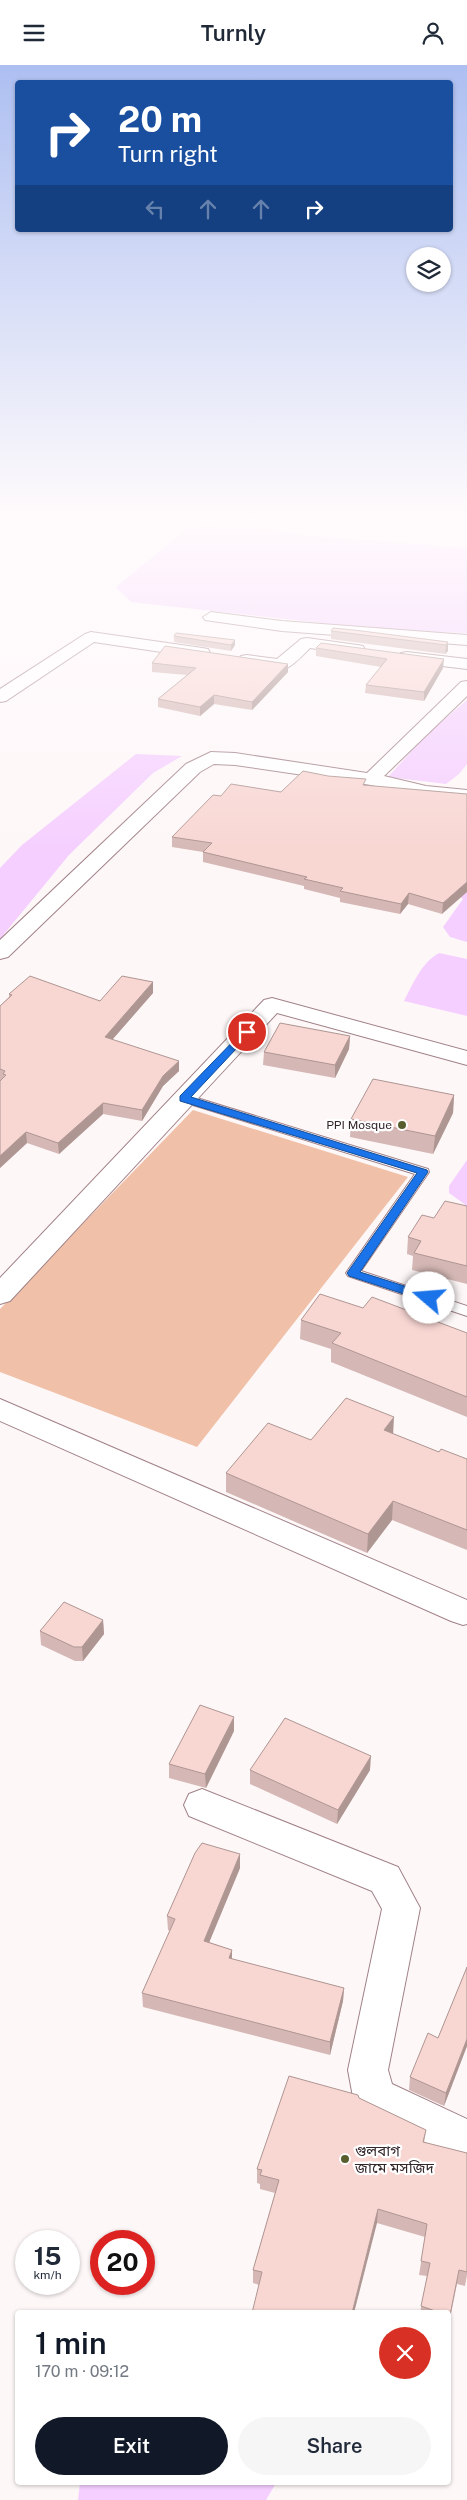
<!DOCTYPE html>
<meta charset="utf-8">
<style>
body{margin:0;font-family:"Public Sans","Noto Sans Bengali",sans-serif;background:#f6f6f7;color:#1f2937;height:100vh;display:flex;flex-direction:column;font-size:19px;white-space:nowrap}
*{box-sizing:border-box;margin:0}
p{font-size:16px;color:#747a83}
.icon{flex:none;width:28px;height:28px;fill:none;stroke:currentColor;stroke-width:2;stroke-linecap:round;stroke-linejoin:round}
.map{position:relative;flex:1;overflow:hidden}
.panel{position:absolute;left:15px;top:2245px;width:436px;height:175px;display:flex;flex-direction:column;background:#fff;border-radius:5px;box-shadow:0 1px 4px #0004}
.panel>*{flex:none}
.top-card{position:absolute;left:15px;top:15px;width:438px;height:152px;border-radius:5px;box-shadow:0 1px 4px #0004;background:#1a4fa0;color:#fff;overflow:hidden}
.fabs{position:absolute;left:406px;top:182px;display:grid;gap:10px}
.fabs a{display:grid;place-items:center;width:45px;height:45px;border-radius:50%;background:#fff;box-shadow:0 1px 4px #0004;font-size:25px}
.speed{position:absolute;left:15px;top:2165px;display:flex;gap:10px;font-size:25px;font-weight:700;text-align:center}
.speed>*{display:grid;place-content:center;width:65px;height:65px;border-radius:50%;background:#fff;box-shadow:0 1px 4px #0004;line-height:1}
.speed small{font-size:12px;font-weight:400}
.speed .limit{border:8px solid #d22;background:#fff;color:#111}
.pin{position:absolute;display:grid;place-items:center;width:42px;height:42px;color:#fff;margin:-21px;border:2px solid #fff;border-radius:50%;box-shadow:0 1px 5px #0007}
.me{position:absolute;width:55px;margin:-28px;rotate:288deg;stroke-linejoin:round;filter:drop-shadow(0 0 4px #0008)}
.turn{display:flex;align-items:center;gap:18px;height:105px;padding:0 20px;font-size:22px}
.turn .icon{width:65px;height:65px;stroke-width:2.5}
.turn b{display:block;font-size:35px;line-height:42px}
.lanes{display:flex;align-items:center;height:48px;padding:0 20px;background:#0003;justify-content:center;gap:25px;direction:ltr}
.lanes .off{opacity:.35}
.round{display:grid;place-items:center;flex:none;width:52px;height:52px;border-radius:26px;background:#f6f6f7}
.headline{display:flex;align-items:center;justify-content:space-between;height:85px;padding:0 20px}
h1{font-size:30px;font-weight:600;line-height:38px;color:#111827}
.button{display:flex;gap:10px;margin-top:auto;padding:10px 20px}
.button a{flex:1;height:58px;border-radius:30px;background:#111827;color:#fff;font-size:20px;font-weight:600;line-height:58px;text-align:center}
.button a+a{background:#f6f6f7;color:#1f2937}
header{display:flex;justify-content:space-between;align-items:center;height:65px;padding:0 20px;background:#fff;font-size:22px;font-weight:600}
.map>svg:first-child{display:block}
.green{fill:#f0c1a8}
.water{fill:#f5cfff}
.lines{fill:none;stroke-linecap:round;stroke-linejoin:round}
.service-casing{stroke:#a18288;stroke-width:2}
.minor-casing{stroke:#a18288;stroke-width:2}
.service{fill:#fff;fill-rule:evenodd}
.minor{fill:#fff;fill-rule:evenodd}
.wall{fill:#d5b8b5}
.shaded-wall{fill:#ae9693}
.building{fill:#f8d6d2;stroke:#ae9693}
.route{fill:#1a73e8;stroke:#114b97}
.poi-dot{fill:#585e2d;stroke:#fff;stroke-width:2}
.labels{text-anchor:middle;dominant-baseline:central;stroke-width:4.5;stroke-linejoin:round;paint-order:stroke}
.poi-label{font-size:12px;fill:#34272a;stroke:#fff;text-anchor:end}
.near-poi-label{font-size:15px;fill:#34272a;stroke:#fff;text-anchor:start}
</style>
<header><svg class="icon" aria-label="menu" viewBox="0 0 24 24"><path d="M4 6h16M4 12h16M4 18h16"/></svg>Turnly<svg class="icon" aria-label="person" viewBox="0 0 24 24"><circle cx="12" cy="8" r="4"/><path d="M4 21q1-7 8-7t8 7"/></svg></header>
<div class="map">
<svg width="467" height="2435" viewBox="0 0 467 2435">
<rect width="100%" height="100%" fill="#fef7f8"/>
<!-- green -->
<polygon class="green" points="193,1045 408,1112 197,1382 0,1307 0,1244"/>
<!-- water -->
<g class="water">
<polygon points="203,458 304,470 467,483 467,568 385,565 131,537 116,522 190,461"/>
<polygon points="467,635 467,699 459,709 446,719 388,712 429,667"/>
<polygon points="136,689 182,691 153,708 69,790 0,874 0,803 22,780"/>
<polygon points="467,811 467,877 450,872 443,862 463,834 455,827"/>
<path d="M439 888 467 894V951L404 936C413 919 421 898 439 888Z"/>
<polygon points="467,1095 467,1141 449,1128 449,1121"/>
<polygon points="80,2418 276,2418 266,2435 78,2435"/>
</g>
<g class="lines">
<defs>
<polygon id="service" points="184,1029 428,1104 429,1107 361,1206 467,1241 467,1251 348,1211 346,1208 415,1109 180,1036 178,1033 180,1030"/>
<g id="minor">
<polygon points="211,547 282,556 467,570 467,580 282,566 205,555 203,552"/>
<polygon points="91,567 202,583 208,584 210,588 208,592 202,593 94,577 6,636 0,637 0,624 85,569"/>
<path d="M307 573 357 580 363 581 365 585 363 589 357 590 310 583C303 590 294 600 285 604 277 607 250 601 241 599L239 595 241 591 247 590 277 594 301 574Z"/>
<polygon points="407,587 467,594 467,604 401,596 399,592 401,588"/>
<polygon points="467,616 467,631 384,711 426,721 467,725 467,737 426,733 371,720 235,700 214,699 200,707 8,892 0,894 0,875 186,699 211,687 235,688 367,708 461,617"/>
<polygon points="272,933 467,986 467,1000 277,948 10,1236 0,1239 0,1213 264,935"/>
<polygon points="0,1334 467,1535 467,1559 463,1560 451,1556 0,1356"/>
<polygon points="202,1724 398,1802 420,1843 388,2005 392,2019 467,2054 467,2097 359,2046 353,2032 348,2005 382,1844 372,1826 189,1751 184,1740 189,1729"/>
</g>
</defs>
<!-- service casing -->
<use href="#service" class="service-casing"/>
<!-- minor casing -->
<use href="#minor" class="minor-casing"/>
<!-- service -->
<use href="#service" class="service"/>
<!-- minor -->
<use href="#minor" class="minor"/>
</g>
<!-- wall -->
<g class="wall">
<polygon points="331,566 448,577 448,586 445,589 331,574"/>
<polygon points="174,571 235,580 231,586 174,577"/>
<polygon points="316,583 443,603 424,636 365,628 366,620 381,602 316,591"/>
<polygon points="152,598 288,599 288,607 252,645 214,639 200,651 158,642 158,634 187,610 152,607"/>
<polygon points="366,721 467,729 442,849 408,839 400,849 340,837 340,833 304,824 304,821 203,797 203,787 172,782 172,772 221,731"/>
<polygon points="153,917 153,928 112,975 179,1006 163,1021 142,1056 103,1049 59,1089 27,1078 0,1103 0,1016 1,1015 0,1015 0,941 9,932 9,929 100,936"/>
<polygon points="350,971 349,984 335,1013 263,1000 264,987"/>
<polygon points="454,1030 453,1048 433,1089 350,1072 351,1054"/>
<polygon points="467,1141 467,1219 412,1205 413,1191 407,1189 408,1172 434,1153"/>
<polygon points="363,1243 467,1268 467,1352 331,1297 331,1284 300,1274 301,1255"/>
<polygon points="393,1369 439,1387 467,1394 467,1485 392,1455 367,1488 226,1427 226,1408 311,1375"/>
<polygon points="103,1555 104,1569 83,1596 75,1596 41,1580 40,1566"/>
<polygon points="234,1666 206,1723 169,1713 169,1699"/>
<polygon points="250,1705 370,1705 337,1759 250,1719"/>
<polygon points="240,1803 209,1877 232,1885 232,1894 344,1923 343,1936 330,1990 143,1942 142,1928 170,1866 168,1865 167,1851"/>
<polygon points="467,1902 467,1981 444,2041 409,2025 410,2012 438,1973"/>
<polygon points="359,2033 426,2065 424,2078 467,2088 467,2210 465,2221 457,2219 449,2259 449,2248 420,2248 427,2211 419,2210 425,2172 377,2158 259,2220 253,2218 253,2205 275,2128 260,2124 260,2119 257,2118 257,2104"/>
</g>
<!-- shaded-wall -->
<g class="shaded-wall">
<polygon points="235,575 235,580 231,586 231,580"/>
<polygon points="448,577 448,586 445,589 446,580"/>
<polygon points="444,594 443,603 424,636 424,627"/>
<polygon points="288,599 288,607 252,645 252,637"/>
<polygon points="214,630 214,639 200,651 200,642"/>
<polygon points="467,817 467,827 442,849 443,838"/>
<polygon points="409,828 408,839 400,849 401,839"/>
<polygon points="153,917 153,928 105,983 105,972"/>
<polygon points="350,971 349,984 335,1013 335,1000"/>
<polygon points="179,996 179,1006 163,1021 142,1056 142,1045 163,1011"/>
<polygon points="454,1030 453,1048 433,1089 435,1071"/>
<polygon points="103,1038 103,1049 59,1089 58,1078"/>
<polygon points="26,1067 27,1078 0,1103 0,1091"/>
<polygon points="394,1352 393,1371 384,1365"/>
<polygon points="393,1436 392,1455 367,1488 368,1469"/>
<polygon points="103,1555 104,1569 83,1596 82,1582"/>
<polygon points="234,1652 234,1666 206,1723 205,1709"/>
<polygon points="371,1691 370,1705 337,1759 338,1745"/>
<polygon points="240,1789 240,1803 204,1890 204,1876"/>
<polygon points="232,1885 232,1899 229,1893"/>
<polygon points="344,1923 343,1936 330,1990 330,1977"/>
<polygon points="467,1974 467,1981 444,2041 446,2028"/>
<polygon points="378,2144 377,2158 354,2248 352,2248"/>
</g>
<!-- building -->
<g class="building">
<polygon points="333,563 354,565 448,577 446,580 331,566"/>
<polygon points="176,568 235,575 231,580 174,571"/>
<polygon points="321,578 444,594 424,627 366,620 387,594 316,583"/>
<polygon points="165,581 288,599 252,637 214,630 200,642 158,634 196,603 152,598"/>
<polygon points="303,706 328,711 366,714 363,720 467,729 467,817 443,838 409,828 401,839 340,826 343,823 304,814 307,812 203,787 212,778 172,772 213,730 221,731 231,719 281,727"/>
<polygon points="30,911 100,936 122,911 153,917 105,972 179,996 163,1011 142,1045 103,1038 58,1078 26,1067 0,1091 0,1016 6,1010 3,1009 5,1006 0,1004 0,941 12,930 9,929"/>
<polygon points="280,958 350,971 335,1000 264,987"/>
<polygon points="373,1014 454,1030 435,1071 351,1054"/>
<polygon points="445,1136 467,1141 467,1201 414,1188 421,1176 408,1172 422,1150 434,1153"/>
<polygon points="320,1229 363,1243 372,1232 467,1268 467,1332 332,1278 341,1268 301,1255"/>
<polygon points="346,1333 394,1352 384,1365 439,1387 441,1384 467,1394 467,1465 393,1436 368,1469 226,1408 268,1358 311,1375"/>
<polygon points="64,1537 103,1555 82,1582 74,1582 40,1566"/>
<polygon points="200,1640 234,1652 205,1709 169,1699"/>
<polygon points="285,1653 371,1691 338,1745 250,1705"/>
<polygon points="202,1778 240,1789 204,1876 232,1885 229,1893 344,1923 330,1977 142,1928 175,1854 167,1851 195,1788"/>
<polygon points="467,1902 467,1974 446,2028 410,2012 428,1968 438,1973"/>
<polygon points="289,2011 358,2030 359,2033 426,2065 423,2077 467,2088 467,2207 459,2205 450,2250 449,2250 449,2248 441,2248 421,2241 430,2198 421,2196 427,2159 378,2144 352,2248 252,2248 262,2207 253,2205 279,2115 260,2110 262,2105 257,2104"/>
</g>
<!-- sky -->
<linearGradient id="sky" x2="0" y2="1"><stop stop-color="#adbff1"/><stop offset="0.57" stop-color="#fffbfc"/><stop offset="1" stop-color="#fffbfc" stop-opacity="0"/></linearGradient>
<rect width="467" height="791" fill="url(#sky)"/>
<!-- route -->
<polygon class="route" points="244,965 252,967 191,1032 427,1105 428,1107 360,1207 433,1230 433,1236 425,1236 349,1211 347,1208 417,1108 180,1036 180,1031"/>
<!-- markers -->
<g class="poi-dot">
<circle cx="402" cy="1060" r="5"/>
<circle cx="345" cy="2094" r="5"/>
</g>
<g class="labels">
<!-- poi labels -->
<g class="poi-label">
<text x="392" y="1060">PPI Mosque</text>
</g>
<!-- near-poi labels -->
<g class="near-poi-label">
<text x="355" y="2085">গুলবাগ<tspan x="355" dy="17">জামে মসজিদ</tspan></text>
</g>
</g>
</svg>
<div class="fabs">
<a><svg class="icon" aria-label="layers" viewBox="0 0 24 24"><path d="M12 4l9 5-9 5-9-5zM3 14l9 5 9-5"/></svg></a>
</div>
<div class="speed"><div>15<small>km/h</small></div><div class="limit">20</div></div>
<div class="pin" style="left:247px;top:967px;background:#d93025"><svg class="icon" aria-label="arrive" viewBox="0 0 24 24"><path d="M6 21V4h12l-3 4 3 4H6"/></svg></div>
<svg class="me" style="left:429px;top:1233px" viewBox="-20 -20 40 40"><circle r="19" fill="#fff"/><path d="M0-13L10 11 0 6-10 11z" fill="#1a73e8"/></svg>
<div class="top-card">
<div class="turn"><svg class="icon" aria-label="right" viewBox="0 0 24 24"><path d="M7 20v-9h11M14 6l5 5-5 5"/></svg><div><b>20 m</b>Turn right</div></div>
<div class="lanes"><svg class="icon off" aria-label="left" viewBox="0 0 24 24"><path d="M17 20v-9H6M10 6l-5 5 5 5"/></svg><svg class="icon off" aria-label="ahead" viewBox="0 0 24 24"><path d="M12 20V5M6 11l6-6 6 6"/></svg><svg class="icon off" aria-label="ahead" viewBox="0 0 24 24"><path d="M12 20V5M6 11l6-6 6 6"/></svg><svg class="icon" aria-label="right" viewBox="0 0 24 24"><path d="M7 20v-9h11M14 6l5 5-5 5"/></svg></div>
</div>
<section class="panel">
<div class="headline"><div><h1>1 min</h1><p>170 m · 09:12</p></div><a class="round" style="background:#d93025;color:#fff"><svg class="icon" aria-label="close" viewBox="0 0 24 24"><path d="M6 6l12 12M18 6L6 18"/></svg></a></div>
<div class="button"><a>Exit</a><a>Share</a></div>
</section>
</div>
